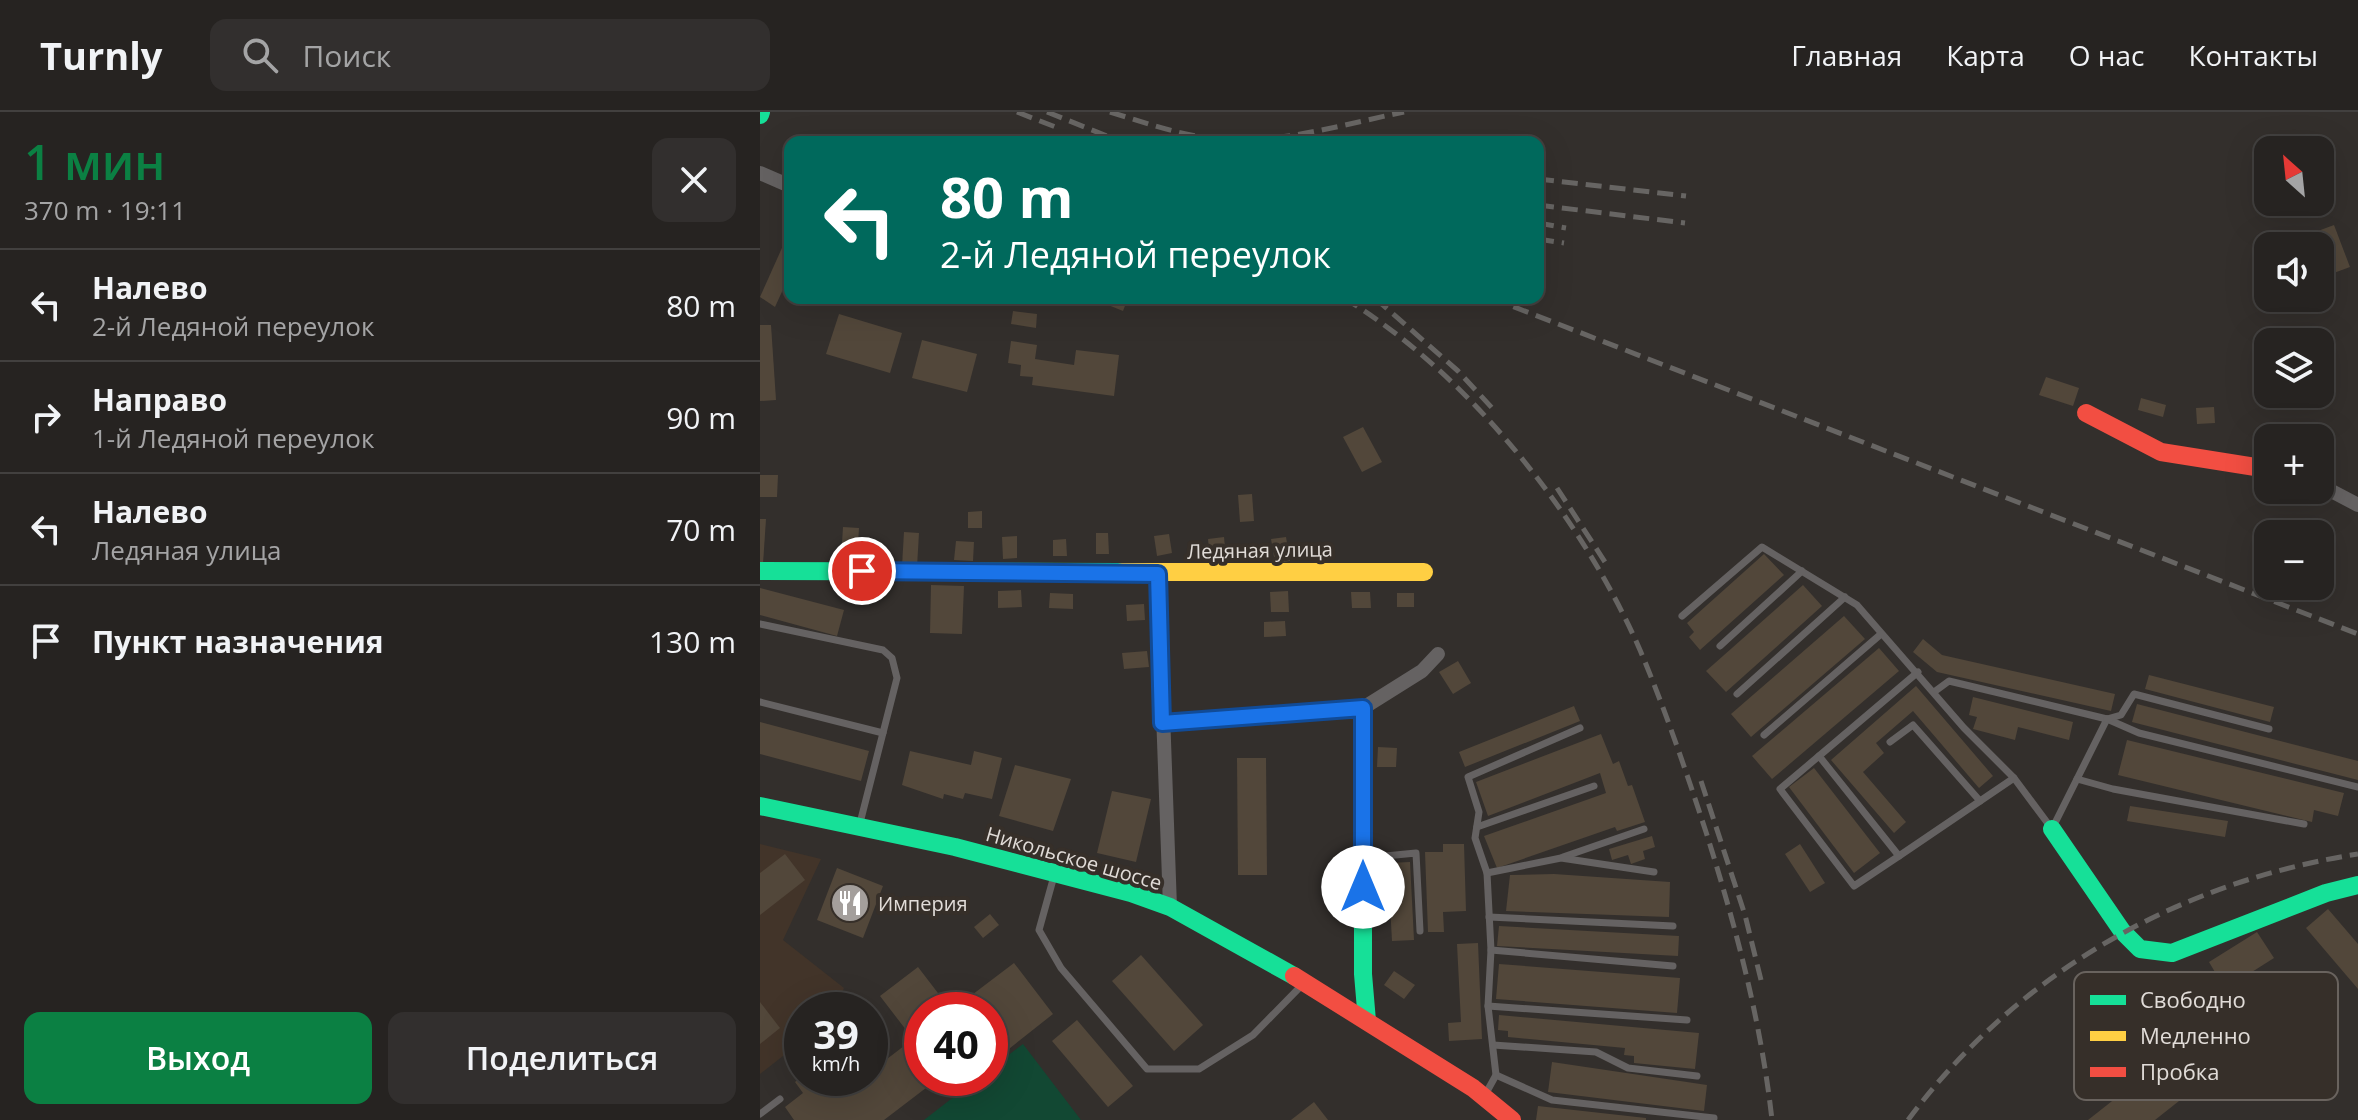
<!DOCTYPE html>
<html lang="ru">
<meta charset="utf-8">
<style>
body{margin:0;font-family:"Open Sans",sans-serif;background:#322f2e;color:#f1f3f6;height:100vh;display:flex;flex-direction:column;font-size:30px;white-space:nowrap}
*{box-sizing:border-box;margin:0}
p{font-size:26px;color:#a4a4a5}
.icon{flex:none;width:44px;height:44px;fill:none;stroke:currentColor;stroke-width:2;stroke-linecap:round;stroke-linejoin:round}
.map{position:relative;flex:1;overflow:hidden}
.sheet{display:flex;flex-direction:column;background:#262321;width:760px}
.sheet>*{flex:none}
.banner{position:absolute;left:24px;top:24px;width:760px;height:168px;border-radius:16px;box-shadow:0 8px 32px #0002,0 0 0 2px #42403f;background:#00695c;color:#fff;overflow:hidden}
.needle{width:52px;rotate:333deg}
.controls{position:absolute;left:1494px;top:24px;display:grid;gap:16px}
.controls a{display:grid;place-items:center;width:80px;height:80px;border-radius:16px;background:#262321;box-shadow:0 8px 32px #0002,0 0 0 2px #42403f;font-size:40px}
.speed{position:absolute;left:24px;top:880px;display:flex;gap:16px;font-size:40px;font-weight:700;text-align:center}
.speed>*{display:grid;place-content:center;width:104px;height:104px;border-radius:50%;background:#262321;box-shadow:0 8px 32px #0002,0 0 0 2px #42403f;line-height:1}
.speed small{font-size:20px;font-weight:400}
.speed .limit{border:12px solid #d22;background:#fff;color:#111}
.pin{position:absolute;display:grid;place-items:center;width:68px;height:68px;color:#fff;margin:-34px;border:4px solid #fff;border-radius:50%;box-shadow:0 2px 8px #0007}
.me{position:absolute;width:88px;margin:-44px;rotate:0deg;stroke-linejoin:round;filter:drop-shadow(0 0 6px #0008)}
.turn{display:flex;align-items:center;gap:28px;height:168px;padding:0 24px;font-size:36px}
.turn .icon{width:104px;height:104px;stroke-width:2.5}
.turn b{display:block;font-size:56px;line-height:68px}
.round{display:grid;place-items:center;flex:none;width:84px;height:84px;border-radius:16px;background:#322f2e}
.head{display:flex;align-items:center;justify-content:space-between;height:136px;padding:0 24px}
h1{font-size:48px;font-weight:600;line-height:60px;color:#0b8043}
.primary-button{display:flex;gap:16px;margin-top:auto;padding:16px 24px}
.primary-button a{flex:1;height:92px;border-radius:16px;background:#0b8043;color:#fff;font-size:32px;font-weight:600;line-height:92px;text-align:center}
.primary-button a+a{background:#322f2e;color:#f1f3f6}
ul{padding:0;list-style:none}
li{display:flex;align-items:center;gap:24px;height:112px;padding:0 24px;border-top:2px solid #42403f}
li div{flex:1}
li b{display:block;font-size:30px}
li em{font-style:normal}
header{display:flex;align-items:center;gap:48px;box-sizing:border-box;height:112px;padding:0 40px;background:#262321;border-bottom:2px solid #42403f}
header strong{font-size:38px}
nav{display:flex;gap:44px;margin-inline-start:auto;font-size:28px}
.search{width:560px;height:72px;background:#322f2e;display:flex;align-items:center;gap:20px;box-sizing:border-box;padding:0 28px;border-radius:16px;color:#a4a4a5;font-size:30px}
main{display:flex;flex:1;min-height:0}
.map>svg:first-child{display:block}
.education{fill:#423429}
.green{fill:#124833}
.building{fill:#52473a}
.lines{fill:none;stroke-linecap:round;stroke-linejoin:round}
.lane{stroke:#656262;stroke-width:7}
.street{stroke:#656262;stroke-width:14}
.fast{stroke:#16e098;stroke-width:18}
.slow{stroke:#ffcf43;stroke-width:18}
.jam{stroke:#f24e42;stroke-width:18}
.rail{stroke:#676563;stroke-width:5;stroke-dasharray:16 8;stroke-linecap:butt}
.route-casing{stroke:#114b97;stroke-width:20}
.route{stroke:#1a73e8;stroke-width:14}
.labels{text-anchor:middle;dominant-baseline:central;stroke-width:8;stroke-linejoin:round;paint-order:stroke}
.street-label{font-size:20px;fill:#e1dcd8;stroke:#362f29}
.poi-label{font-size:20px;fill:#e1dcd8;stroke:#362f29;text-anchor:start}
.key{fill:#362f29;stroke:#69635e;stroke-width:2}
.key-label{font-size:22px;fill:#e1dcd8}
</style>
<header>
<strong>Turnly</strong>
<div class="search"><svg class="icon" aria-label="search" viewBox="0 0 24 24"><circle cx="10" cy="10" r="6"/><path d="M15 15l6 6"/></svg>Поиск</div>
<nav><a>Главная</a><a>Карта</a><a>О нас</a><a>Контакты</a></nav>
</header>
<main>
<section class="sheet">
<div class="head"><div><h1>1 мин</h1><p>370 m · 19:11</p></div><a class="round"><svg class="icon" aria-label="close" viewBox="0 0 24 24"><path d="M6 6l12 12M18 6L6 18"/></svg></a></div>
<ul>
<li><svg class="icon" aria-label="left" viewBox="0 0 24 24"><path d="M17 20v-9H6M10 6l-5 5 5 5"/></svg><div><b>Налево</b><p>2-й Ледяной переулок</p></div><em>80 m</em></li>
<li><svg class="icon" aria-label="right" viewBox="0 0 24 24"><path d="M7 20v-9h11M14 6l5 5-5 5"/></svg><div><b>Направо</b><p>1-й Ледяной переулок</p></div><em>90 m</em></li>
<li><svg class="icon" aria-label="left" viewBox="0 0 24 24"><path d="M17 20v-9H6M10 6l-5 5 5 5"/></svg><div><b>Налево</b><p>Ледяная улица</p></div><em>70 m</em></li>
<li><svg class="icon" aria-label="arrive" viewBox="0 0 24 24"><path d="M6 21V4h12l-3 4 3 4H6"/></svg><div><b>Пункт назначения</b></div><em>130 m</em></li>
</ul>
<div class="primary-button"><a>Выход</a><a>Поделиться</a></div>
</section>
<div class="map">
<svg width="1598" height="1008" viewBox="0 0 1598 1008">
<rect width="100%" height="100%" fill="#332f2c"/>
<!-- education -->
<polygon class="education" points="0,732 61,747 23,828 84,876 74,898 42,898 42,929 0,962"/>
<!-- green -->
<polygon class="green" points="263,932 321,1008 164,1008 218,966 230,966 230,957"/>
<!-- building -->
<g class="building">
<polygon points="1574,113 1590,155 1563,165 1560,134 1551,134 1547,123"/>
<polygon points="30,118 30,162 15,195 0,185"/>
<polygon points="331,186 368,186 363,199"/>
<polygon points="253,199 277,202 276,216 251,212"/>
<polygon points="79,202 142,221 130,261 66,242"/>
<polygon points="0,213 11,213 16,288 0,289"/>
<polygon points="162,228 217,242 207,280 152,266"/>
<polygon points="251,229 277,233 275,247 314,253 316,238 359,243 354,284 272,273 273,265 260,264 261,253 248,251"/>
<polygon points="1286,265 1319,276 1313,294 1279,283"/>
<polygon points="1381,286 1406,293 1403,305 1378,298"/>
<polygon points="1454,295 1455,311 1437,312 1436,296"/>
<polygon points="603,315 622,350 602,360 583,325"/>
<polygon points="0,363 18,363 17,385 0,385"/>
<polygon points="492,382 494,409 480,410 478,383"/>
<polygon points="222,399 222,416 208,416 208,400"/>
<polygon points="0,407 6,407 3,452 0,452"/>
<polygon points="83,415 99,416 97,449 81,448"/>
<polygon points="144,420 159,421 157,455 142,454"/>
<polygon points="336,421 348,421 349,442 336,442"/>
<polygon points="409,422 412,441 397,444 394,424"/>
<polygon points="257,424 257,446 243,447 242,425"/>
<polygon points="464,425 466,446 450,447 448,427"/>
<polygon points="526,425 530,449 515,451 511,427"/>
<polygon points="306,427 307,444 293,444 293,428"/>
<polygon points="196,429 214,430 213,449 194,448"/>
<polygon points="108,431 119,432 118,457 106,457"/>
<polygon points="1004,442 1024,463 940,538 929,525 934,520 927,511"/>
<polygon points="171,473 204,474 202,522 170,521"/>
<polygon points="1043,473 1062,494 966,580 946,559"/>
<polygon points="0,476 84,498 77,524 0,503"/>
<polygon points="261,478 262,495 238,496 238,479"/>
<polygon points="528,479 529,500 511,500 510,480"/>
<polygon points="591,480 610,480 611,496 592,496"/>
<polygon points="290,481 313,482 313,497 289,496"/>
<rect x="637" y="481" width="17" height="14"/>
<polygon points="384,492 385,508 367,509 366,493"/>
<polygon points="1084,504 1105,527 991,625 971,602"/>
<polygon points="525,509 526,524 504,525 504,510"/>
<polygon points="1163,527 1182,543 1355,582 1351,599 1177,560 1153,540"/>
<polygon points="1119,536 1139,559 1012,667 992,644"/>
<polygon points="387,539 389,555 364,557 362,541"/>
<polygon points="698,549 711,571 693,582 679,560"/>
<polygon points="1389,563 1514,595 1510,610 1385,577"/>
<polygon points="1156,574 1233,664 1219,676 1153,599 1116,631 1124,641 1103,660 1146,710 1134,721 1071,648"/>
<polygon points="1213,585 1313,610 1309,628 1258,615 1255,628 1213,617 1217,605 1209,603"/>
<polygon points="1377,592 1598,649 1598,668 1372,610"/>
<polygon points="814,594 820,609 705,655 699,640"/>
<polygon points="0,610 109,639 101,669 0,642"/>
<polygon points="841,622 853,652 859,649 868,674 872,673 885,710 857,719 855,715 737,756 724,724 846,681 840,661 728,704 716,670"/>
<polygon points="1367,628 1584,681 1578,704 1554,698 1552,710 1358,663"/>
<polygon points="618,635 637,636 636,655 617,655"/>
<polygon points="150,639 211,653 214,639 242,646 232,687 205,681 203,687 184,682 183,687 142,673"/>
<polygon points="477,646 506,646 507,763 478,763"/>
<polygon points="255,653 311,667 293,719 239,704"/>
<polygon points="1054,656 1120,741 1094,761 1029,675"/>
<polygon points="352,679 391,687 376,750 337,741"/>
<polygon points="1370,694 1468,709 1465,725 1367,709"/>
<polygon points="892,724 895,735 883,739 885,747 871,752 868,743 852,748 849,737"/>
<polygon points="683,732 704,732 706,799 683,800 684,820 668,820 665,740 683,740"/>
<polygon points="1040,732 1065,771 1050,780 1025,742"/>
<polygon points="25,742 45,768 0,803 0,761"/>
<polygon points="650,750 654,828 632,829 630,793 616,794 615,760 629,759 629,751"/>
<polygon points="77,756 123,774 103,826 57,808"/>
<polygon points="794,762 910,770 909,805 746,799 750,763"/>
<polygon points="1568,797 1598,832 1598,877 1546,816"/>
<polygon points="230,802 239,813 223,826 214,815"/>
<polygon points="739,814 919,824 918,844 737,834"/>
<polygon points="1497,820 1514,846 1465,877 1449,850"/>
<polygon points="718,831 722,927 689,929 688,911 701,910 697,832"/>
<polygon points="381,843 443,913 414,939 352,869"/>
<polygon points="254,851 293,902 230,952 230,898 192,898"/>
<polygon points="739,852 920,866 917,901 736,887"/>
<polygon points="158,855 191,898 162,898 162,966 179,966 124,1008 34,1008 25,995 43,981 35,970 40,966 110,966 110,952 114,957 153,927 120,884"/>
<polygon points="634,859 655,873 644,887 624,873"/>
<polygon points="0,890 20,916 0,932"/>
<polygon points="739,903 939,921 935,957 874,951 874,944 864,943 865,936 748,925 748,919 738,918"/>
<polygon points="317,908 373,974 348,995 292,929"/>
<polygon points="1441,919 1467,951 1395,1008 1328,1008"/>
<polygon points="792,950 947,973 944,999 788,980"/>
<polygon points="554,990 568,1008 531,1008"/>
<polygon points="778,994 886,1006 886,1008 776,1008"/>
</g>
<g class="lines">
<!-- lane -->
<g class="lane">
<polyline points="922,504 1002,435 1097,493 1204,616 1254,666 1292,717 1347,607 1189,569 1174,580"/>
<polyline points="0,512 123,538 132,546 137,566 100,711"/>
<polyline points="960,534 1042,459"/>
<polyline points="1158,560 1059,644 1139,744 1254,666"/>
<polyline points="977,582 1085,485"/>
<polyline points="0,590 123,621"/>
<polyline points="1347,607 1379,621 1598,675"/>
<polyline points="1347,607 1361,603 1374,582 1509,617"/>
<polyline points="1004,623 1121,522"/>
<polyline points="1130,630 1153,613 1220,689"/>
<polyline points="1059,644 1020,677 1094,774 1139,744"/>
<polyline points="1317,667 1353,677 1544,712"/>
<polyline points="717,715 834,674"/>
<polyline points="803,745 884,717"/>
<polyline points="605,746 656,741 660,819"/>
<polyline points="727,761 801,746 894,760"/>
<polyline points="294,764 279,818 301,856 387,957 439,957 493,923 543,872"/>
<polyline points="729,805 913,814"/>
<polyline points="731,838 913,854"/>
<polyline points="728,894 927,908"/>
<polyline points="733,933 836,940 868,956 937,964"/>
<polyline points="736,963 792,988 954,1006"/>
<polyline points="725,983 736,963 728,894 731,838 727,761 715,726 719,700 708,665 820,616"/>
<polyline points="0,1002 20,987"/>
</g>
<!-- street -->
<g class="street">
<polyline points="0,61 30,74"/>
<polyline points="1560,373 1598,393"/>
<polyline points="398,462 410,795"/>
<polyline points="603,596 662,559 678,542"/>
</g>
<!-- fast -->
<g class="fast">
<polyline points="0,3 1,0"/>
<polyline points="0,459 362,460"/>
<polyline points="402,611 603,596 603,862 607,909"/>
<polyline points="0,694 195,735 371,781 410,795 534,864"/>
<polyline points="1292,717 1362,819 1380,837 1412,841 1566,781 1598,773"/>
</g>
<!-- slow -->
<polyline class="slow" points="362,460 664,460"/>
<!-- jam -->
<g class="jam">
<polyline points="1326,301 1401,340 1508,357"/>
<polyline points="534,864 713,976 752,1008"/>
</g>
<!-- rail -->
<g class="rail">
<polyline points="257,0 298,16"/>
<polyline points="287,0 362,30"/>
<path d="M350 0C386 11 422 24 459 27 520 32 585 12 644 0"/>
<polyline points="778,67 926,84"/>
<polyline points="778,93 925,111"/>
<polyline points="778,111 806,116"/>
<polyline points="778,127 804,131"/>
<path d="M584 186C708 261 822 405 880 538 905 597 926 659 946 720 976 815 1001 909 1012 1008"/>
<polyline points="615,186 698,259 734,298"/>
<polyline points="731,186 1598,522"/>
<polyline points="797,376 845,450"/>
<polyline points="941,669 985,803 1001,868"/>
<path d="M1148 1008C1257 861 1418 770 1598 742"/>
</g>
</g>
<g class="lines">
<defs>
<polyline id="route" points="102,459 398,462 402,611 603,596 603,775"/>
</defs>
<!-- route casing -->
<use href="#route" class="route-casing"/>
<!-- route -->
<use href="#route" class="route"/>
</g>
<!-- icons -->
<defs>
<symbol id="restaurant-disc" viewBox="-11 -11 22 22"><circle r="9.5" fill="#a49f9c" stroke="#362f29"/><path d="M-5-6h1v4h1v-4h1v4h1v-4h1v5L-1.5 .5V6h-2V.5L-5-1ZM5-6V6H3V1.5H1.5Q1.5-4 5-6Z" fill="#fff"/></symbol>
</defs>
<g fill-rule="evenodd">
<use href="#restaurant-disc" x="68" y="769" width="44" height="44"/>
</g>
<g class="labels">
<!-- street labels -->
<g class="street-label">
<text transform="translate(500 438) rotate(-1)">Ледяная улица</text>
<text transform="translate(314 746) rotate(16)">Никольское шоссе</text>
</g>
<!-- poi labels -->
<g class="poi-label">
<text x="118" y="791">Империя</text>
</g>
</g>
<!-- legend -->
<rect x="1314" y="860" width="264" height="128" rx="12" class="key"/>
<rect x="1330" y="883" width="36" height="10" fill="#16e098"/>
<rect x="1330" y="919" width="36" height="10" fill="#ffcf43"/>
<rect x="1330" y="955" width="36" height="10" fill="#f24e42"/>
<g class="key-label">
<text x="1380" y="896">Свободно</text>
<text x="1380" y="932">Медленно</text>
<text x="1380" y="968">Пробка</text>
</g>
</svg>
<div class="controls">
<a><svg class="needle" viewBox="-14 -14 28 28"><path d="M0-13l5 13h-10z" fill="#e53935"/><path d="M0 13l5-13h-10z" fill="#a4a4a5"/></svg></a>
<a><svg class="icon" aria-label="sound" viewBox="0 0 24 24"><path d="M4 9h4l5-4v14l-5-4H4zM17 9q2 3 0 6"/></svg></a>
<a><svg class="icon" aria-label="layers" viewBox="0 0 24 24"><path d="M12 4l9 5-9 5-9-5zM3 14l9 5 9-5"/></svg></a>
<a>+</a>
<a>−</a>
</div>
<div class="speed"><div>39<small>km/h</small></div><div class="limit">40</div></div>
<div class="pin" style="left:102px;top:459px;background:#d93025"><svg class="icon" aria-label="arrive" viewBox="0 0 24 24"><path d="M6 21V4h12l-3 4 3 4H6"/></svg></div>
<svg class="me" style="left:603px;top:775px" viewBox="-20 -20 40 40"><circle r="19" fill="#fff"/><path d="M0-13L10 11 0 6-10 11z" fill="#1a73e8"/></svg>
<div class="banner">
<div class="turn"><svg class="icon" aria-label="left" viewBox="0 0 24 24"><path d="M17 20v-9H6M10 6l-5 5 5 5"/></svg><div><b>80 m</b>2-й Ледяной переулок</div></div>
</div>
</div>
</main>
